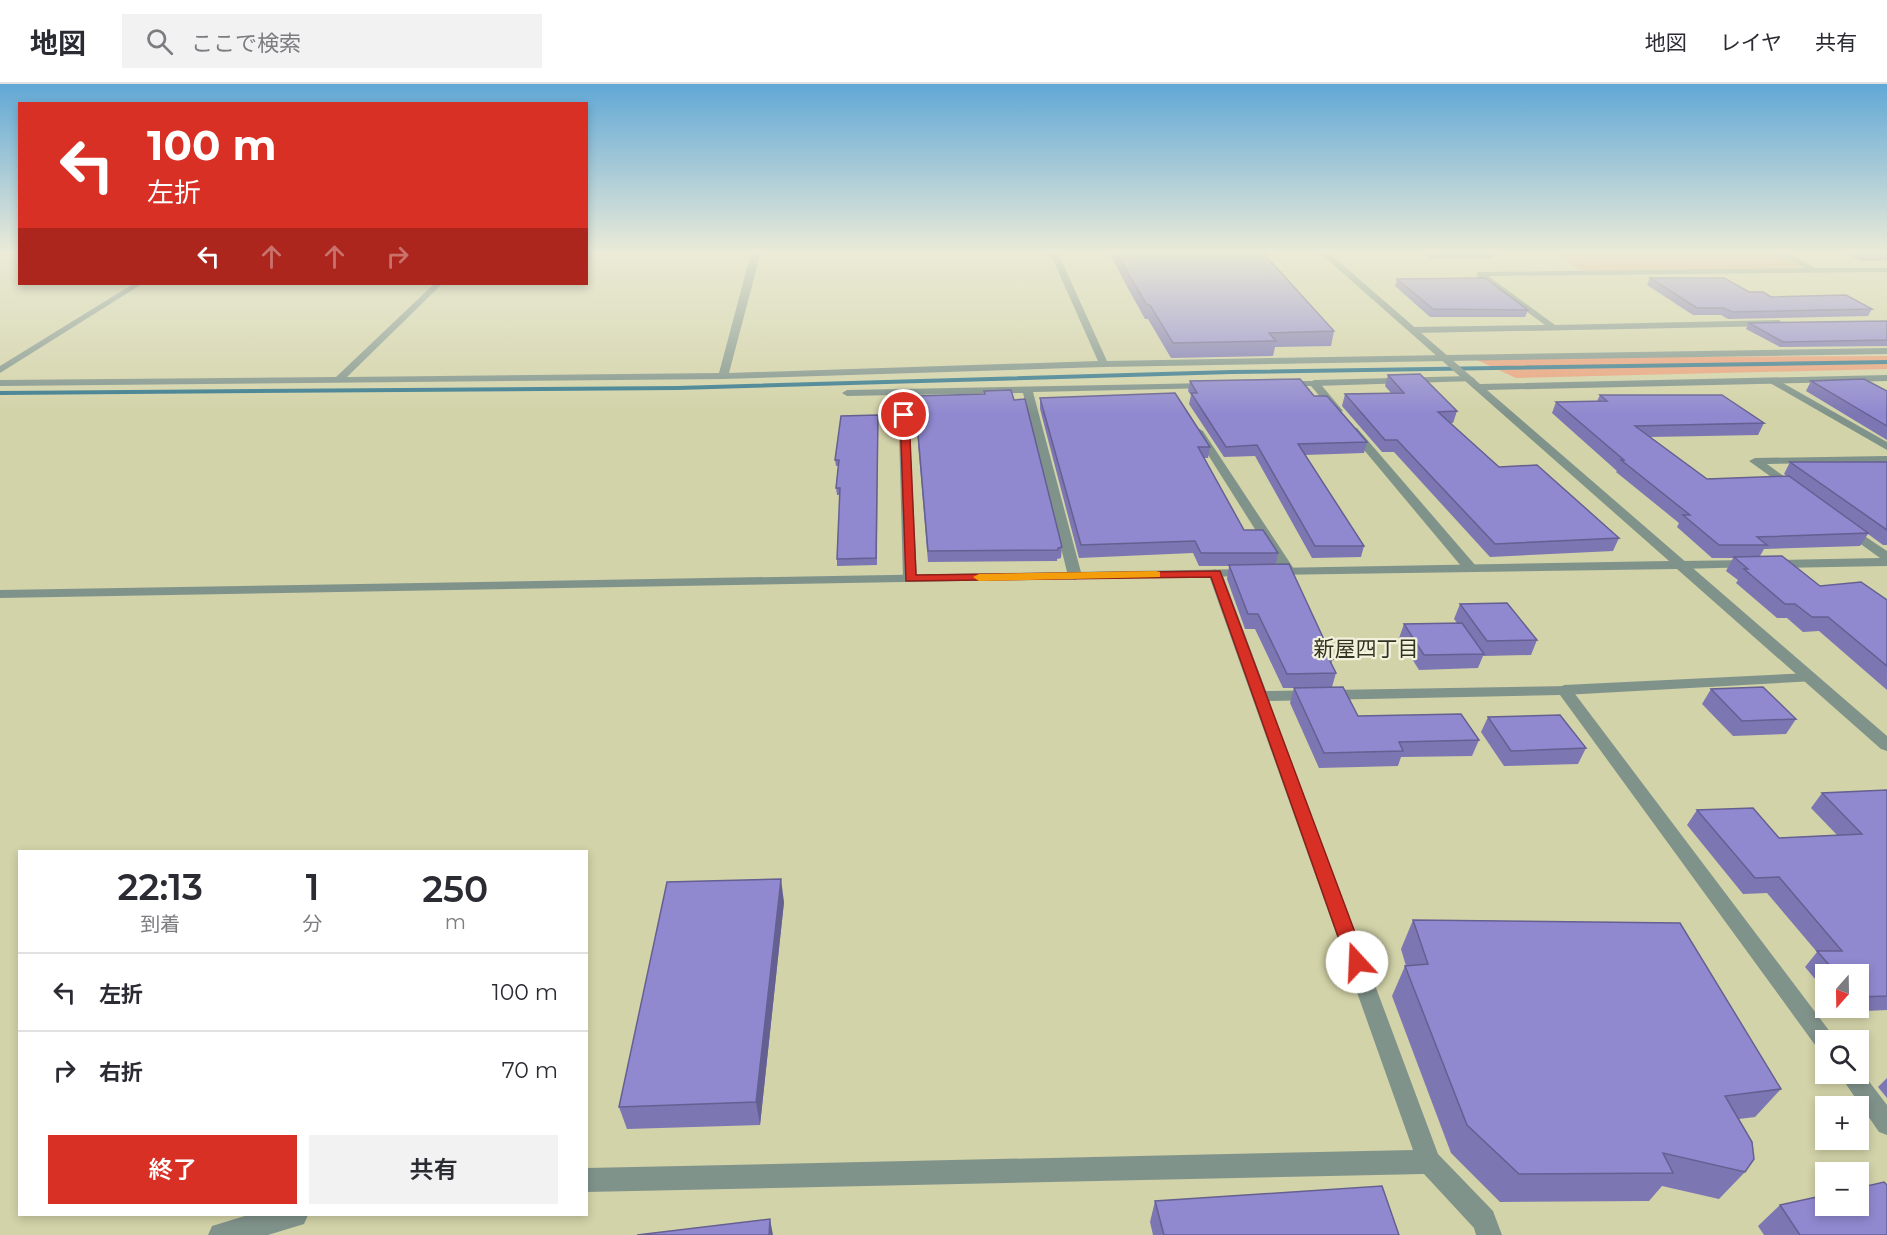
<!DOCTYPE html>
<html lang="ja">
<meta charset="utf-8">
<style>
body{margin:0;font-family:Montserrat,"Noto Sans JP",sans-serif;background:#f2f2f3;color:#2b2b33;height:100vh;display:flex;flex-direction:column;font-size:22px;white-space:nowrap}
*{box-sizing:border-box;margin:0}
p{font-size:20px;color:#7c7c81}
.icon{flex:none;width:33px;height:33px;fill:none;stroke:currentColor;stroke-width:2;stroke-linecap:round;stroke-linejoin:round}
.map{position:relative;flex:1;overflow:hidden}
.panel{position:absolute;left:18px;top:766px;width:570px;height:366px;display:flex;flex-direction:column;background:#fff;border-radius:0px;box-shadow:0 3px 9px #0003}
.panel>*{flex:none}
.guide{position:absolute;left:18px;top:18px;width:570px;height:183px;border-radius:0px;box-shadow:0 3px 9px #0003;background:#d93025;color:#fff;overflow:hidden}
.needle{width:39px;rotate:200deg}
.fabs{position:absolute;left:1815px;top:880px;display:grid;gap:12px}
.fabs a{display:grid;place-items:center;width:54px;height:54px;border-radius:0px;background:#fff;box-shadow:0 3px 9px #0003;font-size:30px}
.pin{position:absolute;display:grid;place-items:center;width:51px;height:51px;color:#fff;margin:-26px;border:3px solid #fff;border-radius:50%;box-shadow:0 2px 6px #0007}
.me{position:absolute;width:66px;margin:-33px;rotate:340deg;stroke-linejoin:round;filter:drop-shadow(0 0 4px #0008)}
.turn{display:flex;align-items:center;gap:21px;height:126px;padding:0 30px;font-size:27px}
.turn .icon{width:78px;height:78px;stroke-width:2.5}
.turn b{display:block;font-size:42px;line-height:51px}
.lanes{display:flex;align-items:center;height:57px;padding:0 30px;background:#0003;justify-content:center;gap:30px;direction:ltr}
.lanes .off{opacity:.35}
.eta{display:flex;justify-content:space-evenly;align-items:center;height:102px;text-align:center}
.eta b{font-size:36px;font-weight:600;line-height:42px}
.action{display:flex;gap:12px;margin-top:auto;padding:12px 30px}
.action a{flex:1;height:69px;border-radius:0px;background:#d93025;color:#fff;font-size:24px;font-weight:600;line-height:69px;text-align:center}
.action a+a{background:#f2f2f3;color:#2b2b33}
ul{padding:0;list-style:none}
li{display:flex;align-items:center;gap:18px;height:78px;padding:0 30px;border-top:2px solid #e1e1e2}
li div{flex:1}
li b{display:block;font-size:22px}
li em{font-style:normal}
header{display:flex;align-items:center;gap:36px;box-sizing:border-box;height:84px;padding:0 30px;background:#fff;border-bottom:2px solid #e1e1e2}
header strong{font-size:28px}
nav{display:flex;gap:33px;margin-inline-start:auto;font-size:21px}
.search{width:420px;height:54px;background:#f2f2f3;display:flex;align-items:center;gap:15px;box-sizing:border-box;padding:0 21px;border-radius:0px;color:#7c7c81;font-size:22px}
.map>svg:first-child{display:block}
.green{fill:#eaa07a}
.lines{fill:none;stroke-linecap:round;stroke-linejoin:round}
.stream{fill:#36798e;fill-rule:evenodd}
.service{fill:#80938b;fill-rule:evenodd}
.minor{fill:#80938b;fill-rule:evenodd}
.tertiary{fill:#80938b;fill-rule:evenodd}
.wall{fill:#7c76b3}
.shaded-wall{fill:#656092}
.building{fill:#9089d0;stroke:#656092;stroke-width:1.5}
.route{fill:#d93025;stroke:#8d1f18;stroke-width:1.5}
.slow{fill:#f59e0b}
.labels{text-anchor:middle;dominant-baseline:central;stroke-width:4.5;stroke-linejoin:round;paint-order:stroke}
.neighbourhood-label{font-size:21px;fill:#332;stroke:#f2f2dd}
</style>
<header>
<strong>地図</strong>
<div class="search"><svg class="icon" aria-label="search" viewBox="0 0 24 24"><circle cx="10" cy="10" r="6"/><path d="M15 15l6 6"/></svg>ここで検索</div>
<nav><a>地図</a><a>レイヤ</a><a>共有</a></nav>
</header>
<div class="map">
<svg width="1887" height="1151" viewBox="0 0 1887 1151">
<rect width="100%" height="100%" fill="#d3d3a9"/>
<!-- green -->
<g class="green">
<polygon points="1554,169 1775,169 1809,187 1585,189"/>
<polygon points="1887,272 1887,285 1516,294 1477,276 1489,274"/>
</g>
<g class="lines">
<!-- stream -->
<polygon class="stream" points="1887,276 1887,280 1231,290 677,306 0,311 0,307 677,302 1231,286"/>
<!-- service -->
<g class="service">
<polygon points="1887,264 1887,270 1446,277 1441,274 1446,271"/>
<polygon points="1470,292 1475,295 1474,297 1314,302 1309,299 1314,296"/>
<polygon points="1810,589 1815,591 1818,594 1815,597 1564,611 1556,606 1564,601"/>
</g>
<!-- minor -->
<g class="minor">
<polygon points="751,169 759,169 758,179 729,289 1098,277 1050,169 1058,169 1107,277 1446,271 1451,274 1446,277 1104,283 723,295 0,302 0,296 336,293 434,200 442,200 347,293 719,289"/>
<polygon points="1775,169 1786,169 1816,184 1887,184 1887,188 1488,192 1555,241 1779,236 1783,239 1779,242 1413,249 1408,246 1413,243 1545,241 1477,192 1477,188 1480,188 1805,184"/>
<polygon points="133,200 142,200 0,289 0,282"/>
<polygon points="1774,294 1887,358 1887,366 1770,299 1769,297"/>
<polygon points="1285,297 1318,297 1343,327 1334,329 1311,302 1281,302 1280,300"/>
<polygon points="1210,299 1214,300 1214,304 1033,308 1082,492 1075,496 1068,492 1023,309 908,311 917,494 910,498 903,494 898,311 847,312 842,309 847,306"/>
<polygon points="1353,343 1357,344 1476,482 1478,485 1476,488 1466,488 1349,348 1349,344"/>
<polygon points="1198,344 1203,347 1296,488 1294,491 1284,491 1282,488 1193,347"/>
<polygon points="1887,372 1887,378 1767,380 1796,401 1796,407 1792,408 1749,377 1755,374"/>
<polygon points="1848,441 1887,467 1887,482 1773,484 1766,480 1773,476 1880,474 1844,448 1842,445 1844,442"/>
<polygon points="1749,476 1754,477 1756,480 1754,483 1681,485 1674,481 1681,477"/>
<polygon points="1215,485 1222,489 1266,607 1569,602 1837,957 1826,957 1826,968 1818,965 1560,611 1269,617 1438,1070 1493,1127 1502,1151 1476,1151 1474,1144 1424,1090 586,1108 586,1084 1413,1066 1208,489"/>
<polygon points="1858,983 1887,1021 1887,1051 1879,1048 1839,990 1858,990"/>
<polygon points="248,1131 308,1131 304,1140 268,1151 208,1151 212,1142"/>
</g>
<!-- tertiary -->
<g class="tertiary">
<polygon points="1320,169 1329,169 1480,300 1887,291 1887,297 1487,306 1887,652 1887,667 1881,665 1677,485 1268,491 1266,488 1273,484 1669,477"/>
<polygon points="1246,485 1253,489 1251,492 0,514 0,506"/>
</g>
</g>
<!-- wall -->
<g class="wall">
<polygon points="1109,169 1268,169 1267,173 1334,247 1331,262 1275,263 1273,272 1171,274 1148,235 1145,235 1129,206"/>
<polygon points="1424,169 1494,169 1493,174 1430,174"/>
<polygon points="1845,169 1887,169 1887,177 1861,177"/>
<polygon points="1650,194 1771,213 1872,225 1868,232 1728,235 1721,231 1693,231 1647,201"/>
<polygon points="1397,195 1528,226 1525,233 1430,233 1395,202"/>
<polygon points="1887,237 1887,262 1780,263 1746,245 1749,239"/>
<polygon points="1388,291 1457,327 1453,339 1450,339 1499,383 1619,454 1613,467 1490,473 1394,368 1382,368 1342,322 1345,310 1391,309 1385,302"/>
<polygon points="1190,297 1314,312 1367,358 1364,369 1305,371 1364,462 1361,473 1312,474 1255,372 1224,373 1189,320 1191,311 1188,307"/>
<polygon points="1811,297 1887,307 1887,356 1806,307"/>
<polygon points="984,307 1062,463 1061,474 1057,475 1057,477 928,478 916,336 916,326 919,326 918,312 984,310"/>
<polygon points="1600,311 1764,339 1758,351 1650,353 1707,395 1787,392 1784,390 1790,378 1887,378 1887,461 1883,461 1868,450 1860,462 1764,465 1760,472 1820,502 1887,516 1887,606 1819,547 1803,548 1787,534 1777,534 1736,499 1738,496 1726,487 1733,474 1712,474 1677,443 1679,439 1616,388 1617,387 1552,329 1556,318 1597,317"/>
<polygon points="1040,314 1210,363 1208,374 1204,374 1244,446 1278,469 1276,480 1333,575 1331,580 1336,589 1332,603 1358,632 1479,656 1472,672 1401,673 1398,682 1319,684 1290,619 1294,604 1283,604 1255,545 1245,545 1227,495 1229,482 1199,482 1193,469 1079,474 1040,325"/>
<polygon points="878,331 877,481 837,482 837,475 840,411 837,411 836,404 838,382 836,382 835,376"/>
<polygon points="1460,520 1537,556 1531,571 1483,572 1478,584 1419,586 1399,554 1404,540 1457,539 1454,535"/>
<polygon points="1711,605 1796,635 1786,650 1733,652 1702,620"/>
<polygon points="1488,633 1586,664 1578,680 1504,682 1481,648"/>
<polygon points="1887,706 1887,926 1842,928 1839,924 1858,924 1858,891 1826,891 1826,908 1805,883 1817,868 1767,809 1743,810 1687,741 1697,726 1779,754 1837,751 1811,724 1822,709"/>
<polygon points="784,818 760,1041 627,1045 619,1023"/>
<polygon points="1413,836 1781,1005 1755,1033 1739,1035 1745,1088 1719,1115 1662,1102 1649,1117 1500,1118 1451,1069 1392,912 1405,882 1406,882 1401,865"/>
<polygon points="1887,994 1887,1014 1878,1003"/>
<polygon points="1155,1117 1399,1151 1153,1151 1150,1138"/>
<polygon points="1780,1121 1887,1151 1764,1151 1758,1142"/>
</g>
<!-- shaded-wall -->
<g class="shaded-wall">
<polygon points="781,795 784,818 760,1041 756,1018"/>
<polygon points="770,1135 773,1151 769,1151"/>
</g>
<!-- building -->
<g class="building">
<polygon points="1117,169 1263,169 1334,247 1269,249 1276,257 1173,259 1150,221 1147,221 1130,193"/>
<polygon points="1862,169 1887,169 1887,170 1864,170"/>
<polygon points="1485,194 1528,226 1433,225 1397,195"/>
<polygon points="1650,194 1724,194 1749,208 1763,208 1771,213 1846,211 1872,225 1732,228 1724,224 1697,224"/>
<polygon points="1887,237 1887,256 1783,258 1749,239"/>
<polygon points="1420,290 1457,327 1438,328 1499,383 1537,381 1619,454 1495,460 1397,356 1385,356 1345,310 1404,309 1388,291"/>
<polygon points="1300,295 1314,312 1327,312 1367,358 1298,360 1364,462 1315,462 1257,361 1226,363 1191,309 1197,309 1190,297"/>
<polygon points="1864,295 1887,307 1887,342 1811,297"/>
<polygon points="1011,306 1014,316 1025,315 1062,463 1058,464 1058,466 928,467 916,326 920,326 918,312 985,310 984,307"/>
<polygon points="1175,309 1210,363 1198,363 1244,446 1263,446 1278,469 1201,469 1195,457 1081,461 1040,314"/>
<polygon points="1600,311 1722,311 1764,339 1635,342 1707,395 1789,392 1868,449 1757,453 1767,461 1719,461 1683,431 1690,431 1621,376 1624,376 1556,318 1607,317"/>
<polygon points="878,331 876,474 837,475 840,404 836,404 839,376 835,376 841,332"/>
<polygon points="1790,378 1887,378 1887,446"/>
<polygon points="1782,472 1820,502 1861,498 1887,516 1887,582 1828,533 1812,533 1795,520 1785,520 1744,485 1748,485 1734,473"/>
<polygon points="1289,480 1333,575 1329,575 1336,589 1287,590 1258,530 1248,530 1229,481"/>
<polygon points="1507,519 1537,556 1487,557 1460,520"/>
<polygon points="1462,539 1484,570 1424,571 1404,540"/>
<polygon points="1343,603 1358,632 1461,630 1479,656 1399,658 1403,667 1324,669 1294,604"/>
<polygon points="1763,603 1796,635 1742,637 1711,605"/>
<polygon points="1560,631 1586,664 1511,667 1488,633"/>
<polygon points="1887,706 1887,912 1858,913 1858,891 1838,891 1817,867 1842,867 1779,793 1755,794 1697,726 1753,724 1779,754 1862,750 1822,709"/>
<polygon points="781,795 756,1018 619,1023 667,798"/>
<polygon points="1413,836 1680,839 1781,1005 1725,1012 1752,1058 1754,1075 1745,1088 1663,1069 1673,1089 1519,1090 1467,1041 1405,882 1428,880"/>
<polygon points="1884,1098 1887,1101 1887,1151 1800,1151 1780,1121 1826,1111 1826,1122 1858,1122 1858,1104"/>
<polygon points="1382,1102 1399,1151 1164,1151 1155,1117"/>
<polygon points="770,1135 769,1151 637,1151"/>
</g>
<!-- sky -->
<linearGradient id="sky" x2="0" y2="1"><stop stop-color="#61a8d6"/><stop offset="0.51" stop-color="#ebebd8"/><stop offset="1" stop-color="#ebebd8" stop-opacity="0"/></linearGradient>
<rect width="1887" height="330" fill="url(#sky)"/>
<!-- route -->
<polygon class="route" points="900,329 909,331 916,491 1220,487 1366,878 1363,884 1357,886 1350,884 1347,878 1211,493 906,497"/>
<!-- slow -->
<polygon class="slow" points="1156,487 1160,488 1160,493 979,497 973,493 979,490"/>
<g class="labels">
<!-- neighbourhood labels -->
<g class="neighbourhood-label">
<text x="1366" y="564">新屋四丁目</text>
</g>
</g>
</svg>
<div class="fabs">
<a><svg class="needle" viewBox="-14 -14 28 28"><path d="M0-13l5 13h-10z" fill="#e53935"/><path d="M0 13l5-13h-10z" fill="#7c7c81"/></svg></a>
<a><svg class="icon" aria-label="search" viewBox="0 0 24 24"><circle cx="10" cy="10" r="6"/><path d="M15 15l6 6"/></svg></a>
<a>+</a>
<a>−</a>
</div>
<div class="pin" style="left:904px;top:331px;background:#d93025"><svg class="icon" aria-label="arrive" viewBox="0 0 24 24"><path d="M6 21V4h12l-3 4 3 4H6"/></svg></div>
<svg class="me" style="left:1357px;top:878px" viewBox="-20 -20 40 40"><circle r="19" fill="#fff"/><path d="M0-13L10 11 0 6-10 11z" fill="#d93025"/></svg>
<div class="guide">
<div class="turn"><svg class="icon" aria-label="left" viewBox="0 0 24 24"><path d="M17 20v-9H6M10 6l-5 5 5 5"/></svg><div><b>100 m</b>左折</div></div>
<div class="lanes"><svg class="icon" aria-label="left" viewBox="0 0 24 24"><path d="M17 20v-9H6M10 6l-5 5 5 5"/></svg><svg class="icon off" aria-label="ahead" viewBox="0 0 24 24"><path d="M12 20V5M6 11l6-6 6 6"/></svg><svg class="icon off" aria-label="ahead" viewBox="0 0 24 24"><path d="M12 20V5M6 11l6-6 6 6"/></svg><svg class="icon off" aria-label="right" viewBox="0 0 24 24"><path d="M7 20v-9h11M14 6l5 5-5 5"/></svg></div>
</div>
<section class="panel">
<div class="eta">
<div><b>22:13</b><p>到着</p></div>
<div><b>1</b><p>分</p></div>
<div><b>250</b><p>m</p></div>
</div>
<ul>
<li><svg class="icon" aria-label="left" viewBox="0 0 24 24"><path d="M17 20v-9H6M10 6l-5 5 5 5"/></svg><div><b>左折</b></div><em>100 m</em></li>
<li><svg class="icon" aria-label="right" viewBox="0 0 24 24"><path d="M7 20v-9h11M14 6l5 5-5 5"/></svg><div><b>右折</b></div><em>70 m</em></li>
</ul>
<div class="action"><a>終了</a><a>共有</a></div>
</section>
</div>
